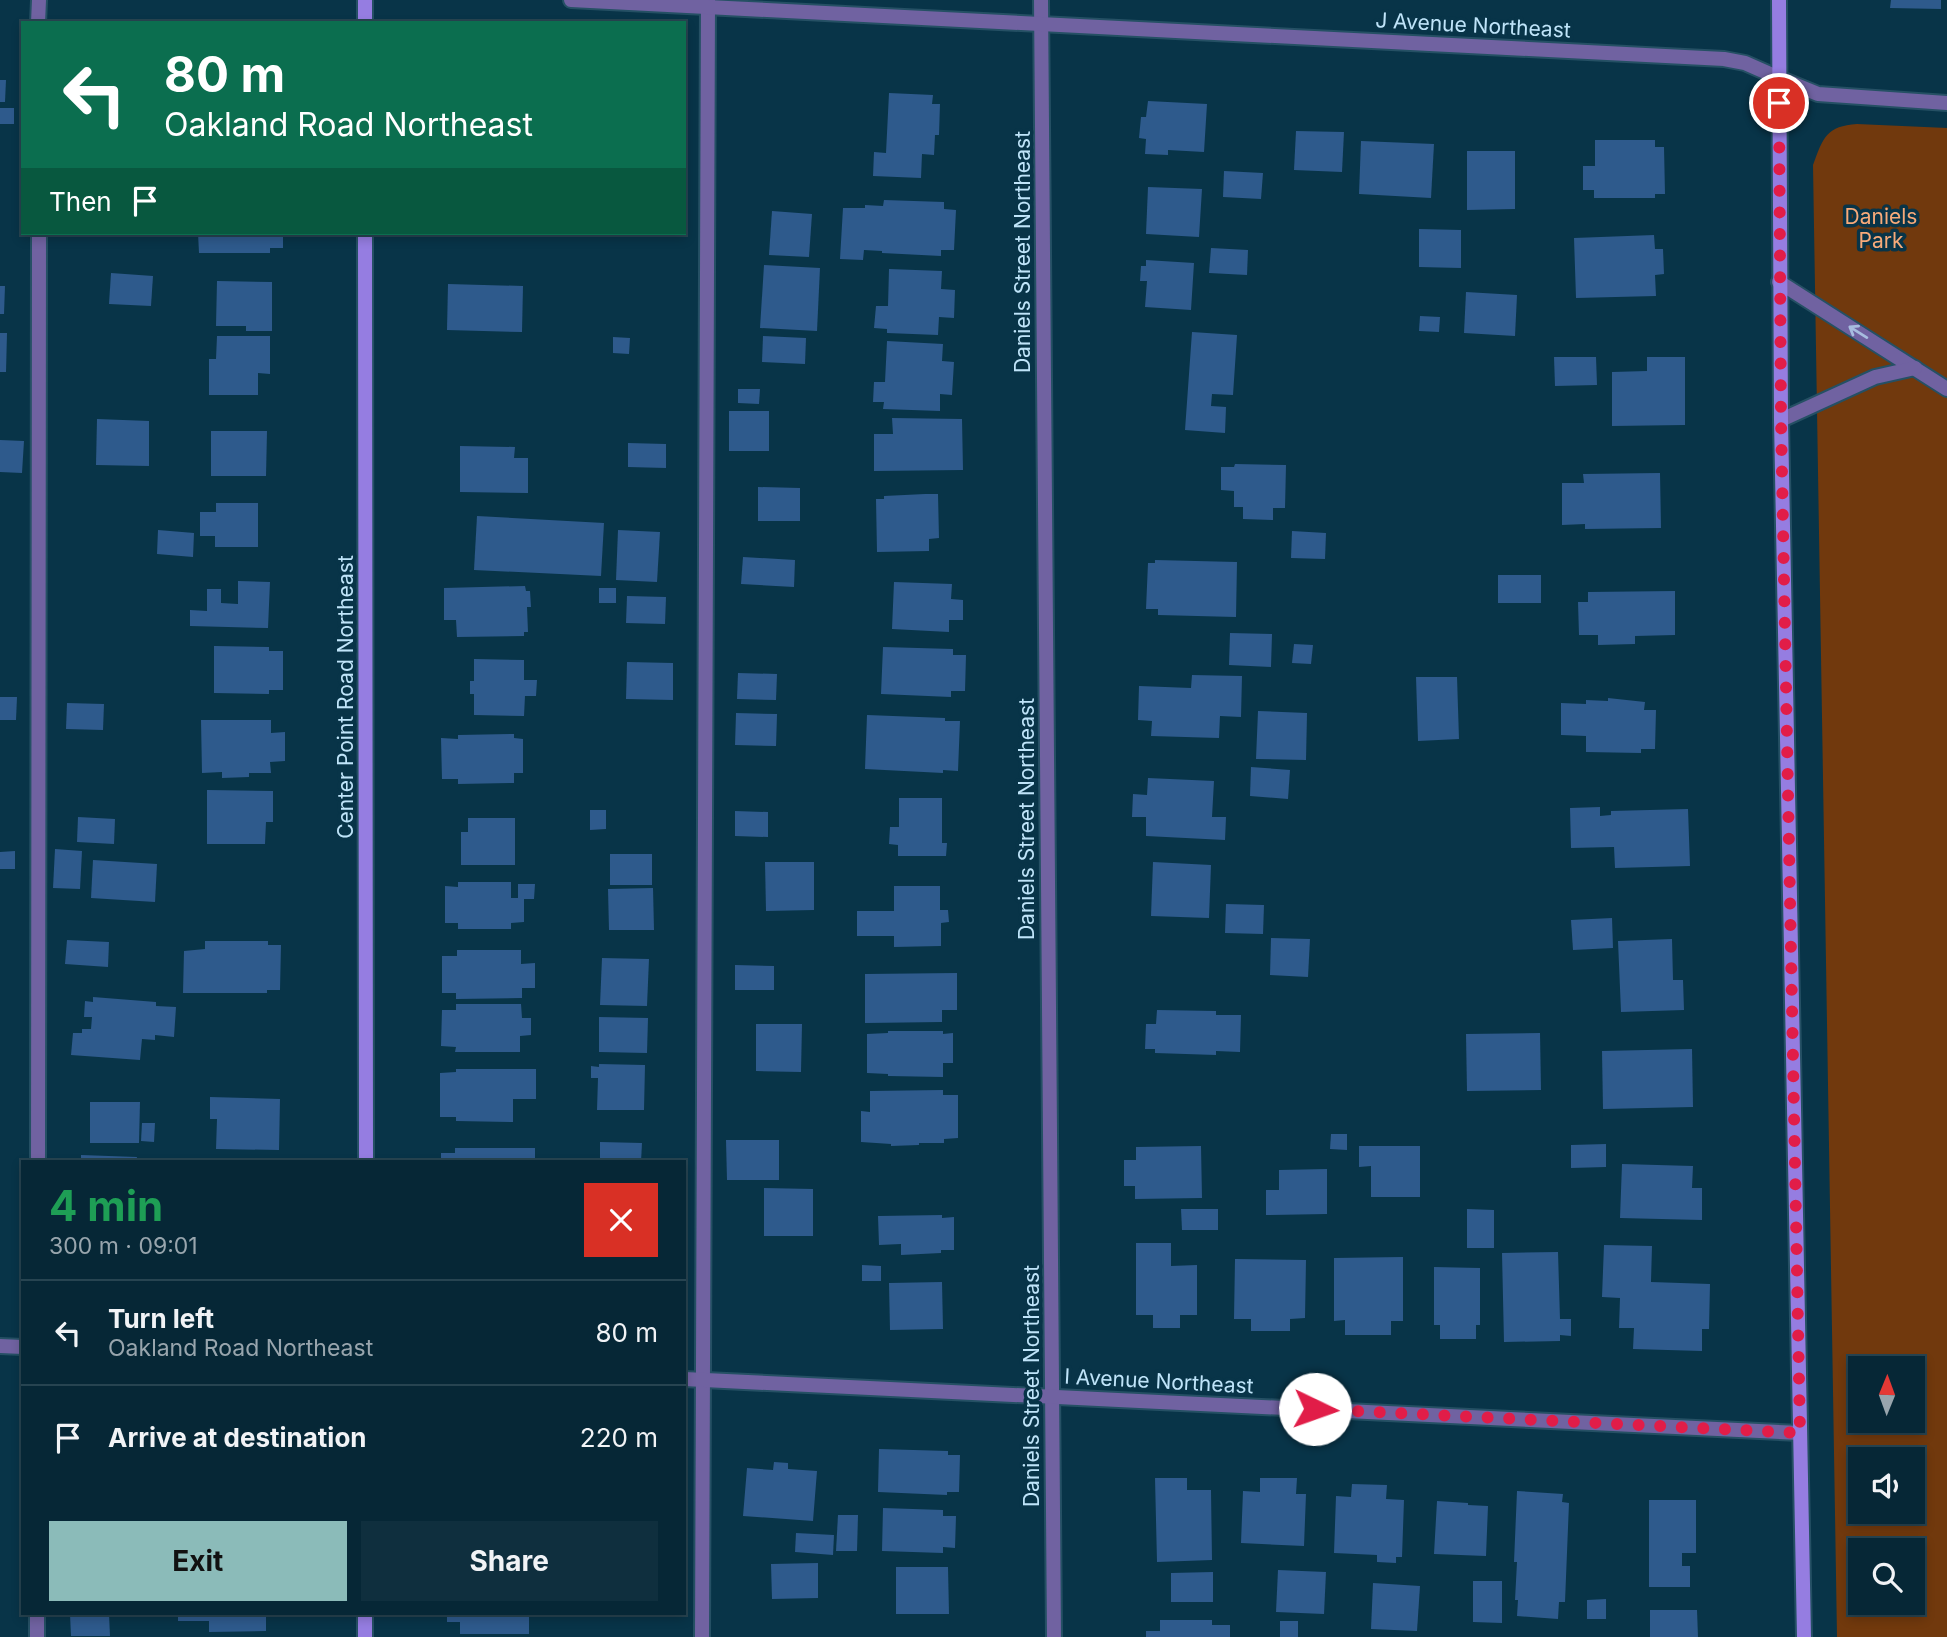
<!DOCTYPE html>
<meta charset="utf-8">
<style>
body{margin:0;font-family:Inter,sans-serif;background:#0f2f3e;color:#f1f3f6;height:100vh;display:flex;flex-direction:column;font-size:26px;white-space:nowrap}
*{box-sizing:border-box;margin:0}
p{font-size:23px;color:#98a5ad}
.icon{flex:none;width:38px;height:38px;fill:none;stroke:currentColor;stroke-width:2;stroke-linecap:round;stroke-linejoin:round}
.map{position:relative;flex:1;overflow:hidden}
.side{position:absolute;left:21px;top:1160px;width:665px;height:455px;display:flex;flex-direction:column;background:#062736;border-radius:0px;box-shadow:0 4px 10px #0003,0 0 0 2px #274451}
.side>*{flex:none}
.top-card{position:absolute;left:21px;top:21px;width:665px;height:214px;border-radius:0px;box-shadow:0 4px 10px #0003,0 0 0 2px #274451;background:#0b6e4f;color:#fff;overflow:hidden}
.needle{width:46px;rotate:1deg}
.controls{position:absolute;left:1848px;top:1356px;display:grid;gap:14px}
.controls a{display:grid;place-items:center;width:77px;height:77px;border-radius:0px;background:#062736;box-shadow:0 4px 10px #0003,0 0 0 2px #274451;font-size:35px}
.pin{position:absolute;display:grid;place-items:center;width:60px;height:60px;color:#fff;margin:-30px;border:4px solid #fff;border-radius:50%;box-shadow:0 2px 7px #0007}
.me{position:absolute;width:77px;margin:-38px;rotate:93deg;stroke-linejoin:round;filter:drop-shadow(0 0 5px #0008)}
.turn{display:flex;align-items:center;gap:24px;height:147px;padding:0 28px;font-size:32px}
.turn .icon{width:91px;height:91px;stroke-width:2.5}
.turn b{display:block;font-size:49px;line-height:60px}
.then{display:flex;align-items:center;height:66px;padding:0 28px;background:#0003;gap:14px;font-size:26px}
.round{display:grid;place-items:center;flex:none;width:74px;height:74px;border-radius:0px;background:#0f2f3e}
.headline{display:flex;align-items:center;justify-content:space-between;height:119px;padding:0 28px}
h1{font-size:42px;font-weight:700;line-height:52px;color:#1e9e55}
.action{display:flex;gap:14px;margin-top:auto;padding:14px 28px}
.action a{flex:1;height:80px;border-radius:0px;background:#8bbbb9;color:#111;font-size:28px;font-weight:700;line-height:80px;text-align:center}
.action a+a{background:#0f2f3e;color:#f1f3f6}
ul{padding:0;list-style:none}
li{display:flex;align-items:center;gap:21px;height:105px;padding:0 28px;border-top:2px solid #274451}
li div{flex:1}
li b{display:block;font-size:26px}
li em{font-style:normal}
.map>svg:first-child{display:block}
.green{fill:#71390d;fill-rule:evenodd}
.building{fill:#2e5a8c}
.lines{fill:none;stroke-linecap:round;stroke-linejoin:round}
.service-casing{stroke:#255064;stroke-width:18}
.minor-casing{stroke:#255064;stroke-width:18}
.tertiary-casing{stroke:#255064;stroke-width:18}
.secondary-casing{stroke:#255064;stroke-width:18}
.service{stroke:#7062a1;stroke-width:14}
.minor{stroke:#7062a1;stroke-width:14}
.tertiary{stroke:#7062a1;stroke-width:14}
.secondary{stroke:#957de1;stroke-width:14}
.oneway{stroke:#a7bddf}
.route{stroke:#e11d48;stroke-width:12;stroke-dasharray:0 21.6}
.labels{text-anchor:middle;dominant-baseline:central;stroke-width:7;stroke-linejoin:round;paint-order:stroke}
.street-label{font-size:21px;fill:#bfe4f9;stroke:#083448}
.park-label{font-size:21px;fill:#f7aa79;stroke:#083448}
</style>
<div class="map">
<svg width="1947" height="1637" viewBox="0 0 1947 1637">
<rect width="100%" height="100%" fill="#083448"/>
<!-- green -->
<path class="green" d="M1857 124 1947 128V1637H1837L1813 165C1823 137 1827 126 1857 124ZM1860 1368H1913V1421H1860ZM1860 1460H1913V1512H1860ZM1860 1550H1913V1603H1860Z"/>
<!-- building -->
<g class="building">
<polygon points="1891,0 1941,0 1941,9 1890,8"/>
<polygon points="0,80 6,80 5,102 0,102"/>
<polygon points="889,93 933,95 932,104 940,104 939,135 935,135 934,155 922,154 921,178 873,176 874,152 886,153"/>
<polygon points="1148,101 1207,104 1204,152 1168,150 1168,155 1145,154 1146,139 1139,138 1141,117 1146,117"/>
<rect x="0" y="108" width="14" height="16"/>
<polygon points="1296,131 1344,132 1342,172 1294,170"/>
<polygon points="1595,140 1655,140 1655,147 1664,147 1665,194 1655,194 1655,198 1594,198 1594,190 1583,190 1583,166 1595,166"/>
<polygon points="1361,141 1434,144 1431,198 1359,194"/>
<polygon points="1467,151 1515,151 1515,209 1467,210"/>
<polygon points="1224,171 1263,173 1261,199 1223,197"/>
<polygon points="1148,187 1202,189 1199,237 1146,234"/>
<polygon points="884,200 944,202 944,209 956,210 954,250 941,250 941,256 882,253 882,251 864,250 863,260 840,259 843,208 865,208 865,205 883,206"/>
<polygon points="772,211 812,214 809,257 769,255"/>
<polygon points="1419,229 1461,230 1461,268 1419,267"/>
<polygon points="198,233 283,233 283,248 270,248 270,253 199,253"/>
<polygon points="1654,235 1655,249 1663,249 1664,274 1655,275 1656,296 1576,298 1574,238"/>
<polygon points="1211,248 1248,250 1247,275 1209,273"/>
<polygon points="1146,260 1194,263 1191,310 1145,307 1147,281 1140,281 1141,266 1146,266"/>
<polygon points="764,265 820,268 817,331 760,328"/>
<polygon points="889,269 942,271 941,289 955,290 954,318 939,317 938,335 887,333 887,329 874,328 876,306 888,306"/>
<polygon points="111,273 153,276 151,306 109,304"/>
<polygon points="217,281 272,282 272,331 246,331 246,326 216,326"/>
<polygon points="448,284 523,286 522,332 447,330"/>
<polygon points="0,286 5,286 4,314 0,314"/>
<polygon points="1466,292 1517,295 1515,336 1464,333"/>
<polygon points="1420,316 1440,317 1439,332 1419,331"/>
<polygon points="1192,332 1237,335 1233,395 1212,394 1211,406 1226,407 1225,433 1185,430"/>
<polygon points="0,333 7,333 6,372 0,372"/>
<polygon points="217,336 270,336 270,374 258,373 258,395 209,395 209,359 216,359"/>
<polygon points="763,336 806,338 805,364 762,362"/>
<polygon points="613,337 630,338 629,354 613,353"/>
<polygon points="887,341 943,344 942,361 954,362 952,395 940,394 940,411 883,409 884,402 873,402 874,382 885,382"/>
<polygon points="1554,357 1596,357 1597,385 1555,386"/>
<polygon points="1647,357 1685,357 1685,425 1612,426 1612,372 1647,371"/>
<polygon points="738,389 760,389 759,404 738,403"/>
<rect x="729" y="411" width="40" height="40"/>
<polygon points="892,418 962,419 963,470 874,471 874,434 893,434"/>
<polygon points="97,419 149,421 149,466 96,465"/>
<polygon points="211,431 267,431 266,476 211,476"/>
<polygon points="0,440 24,441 22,473 0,472"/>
<polygon points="628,443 666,444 666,468 628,467"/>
<polygon points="460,446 515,447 514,458 528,458 528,493 460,492"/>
<polygon points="1235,464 1286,465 1285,508 1273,508 1273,520 1243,519 1243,507 1234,507 1234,491 1221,490 1221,467 1234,467"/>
<polygon points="1660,473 1661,528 1585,529 1585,524 1562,525 1562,483 1584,483 1583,474"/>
<polygon points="758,487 800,488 800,521 758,521"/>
<polygon points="925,494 938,494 939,538 929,539 929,551 877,552 876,499 884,499 884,496"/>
<polygon points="216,503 258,503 258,547 215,547 215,536 200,536 200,512 216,512"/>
<polygon points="477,516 604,523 601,576 474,570"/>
<polygon points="158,530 194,533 193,557 157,554"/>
<polygon points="618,530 660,532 657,582 616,580"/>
<polygon points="1292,531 1326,533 1325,559 1291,558"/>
<polygon points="743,557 795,560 794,587 741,584"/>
<polygon points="1155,560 1237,562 1236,617 1158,615 1158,609 1146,609 1148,563 1155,563"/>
<rect x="1498" y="575" width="43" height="28"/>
<polygon points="238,581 270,582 268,628 190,626 190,610 207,611 207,589 221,589 221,603 238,604"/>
<polygon points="894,582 952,584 951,599 963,600 963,620 949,620 949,632 892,629"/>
<polygon points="525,586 526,591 530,591 531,607 527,607 528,632 524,632 524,636 457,637 456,620 444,620 444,588"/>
<rect x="599" y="588" width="17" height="15"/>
<polygon points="1675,591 1675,635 1635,636 1635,644 1598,645 1598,635 1579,635 1578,602 1588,602 1588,592"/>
<polygon points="627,596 666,597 665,624 626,623"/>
<polygon points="1230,633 1272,634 1271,667 1229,665"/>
<polygon points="1294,644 1313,645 1311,664 1292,663"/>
<polygon points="214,646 269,647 269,651 283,651 283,690 269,690 269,694 214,693"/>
<polygon points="883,647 953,649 953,655 966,655 965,691 951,691 951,697 881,694"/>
<polygon points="474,659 524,660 524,680 537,680 536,696 525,696 524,716 474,715 474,694 470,694 470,681 474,681"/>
<polygon points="627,662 673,663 673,700 626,699"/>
<polygon points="738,673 777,674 776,700 737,699"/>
<polygon points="1192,675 1242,676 1241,717 1220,716 1219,738 1151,736 1152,721 1138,720 1139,686 1191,688"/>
<polygon points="1416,677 1457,677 1459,739 1418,741"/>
<polygon points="0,697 17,697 16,720 0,720"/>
<polygon points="1608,698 1645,702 1644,710 1656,710 1655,749 1641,749 1641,753 1586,752 1586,736 1561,735 1561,703 1586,704 1586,700 1608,701"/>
<polygon points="67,703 104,704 103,730 66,729"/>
<polygon points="1258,711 1307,713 1306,760 1256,759"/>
<polygon points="736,713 777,714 776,746 735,745"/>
<polygon points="867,715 945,718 945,721 960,721 958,771 943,770 943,773 865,769"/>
<polygon points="201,720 271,720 271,733 285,732 285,761 270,762 271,773 249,773 249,777 222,778 222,772 202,773"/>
<polygon points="514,734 514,738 523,739 523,773 514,773 514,783 458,784 458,779 442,779 441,738 458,739 458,735"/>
<polygon points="1251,767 1290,770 1288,799 1250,796"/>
<polygon points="1148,778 1214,781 1212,817 1226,817 1225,840 1146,836 1146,817 1132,817 1133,794 1147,795"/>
<polygon points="207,790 273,791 273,822 266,822 265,844 207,844"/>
<polygon points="899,798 942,798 942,843 947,843 946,856 898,856 898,845 889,844 890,827 899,827"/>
<polygon points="1600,807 1600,816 1611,815 1611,811 1688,809 1690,866 1615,868 1614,847 1571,848 1570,808"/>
<polygon points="590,810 606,810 606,829 590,830"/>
<polygon points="735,811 768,812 768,837 735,836"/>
<polygon points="78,817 115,819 114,844 77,842"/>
<polygon points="468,818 515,818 515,865 461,865 461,832 468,832"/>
<polygon points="55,849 82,851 80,889 53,888"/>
<polygon points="15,851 15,869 0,869 0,852"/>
<rect x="610" y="854" width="42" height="31"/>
<polygon points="93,860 157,864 155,902 91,898"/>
<polygon points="765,862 814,862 814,910 766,911"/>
<polygon points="1153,862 1211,865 1209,918 1151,916"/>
<polygon points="458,882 511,882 511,898 518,898 518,884 535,884 534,899 524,899 524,922 511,923 511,929 458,929 458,923 445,923 445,886 458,887"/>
<polygon points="894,886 940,886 940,910 948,910 949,922 941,923 941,946 894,947 894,936 857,936 857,911 894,911"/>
<polygon points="653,888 654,930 609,930 608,889"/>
<polygon points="1226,904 1264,905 1263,934 1225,933"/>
<polygon points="1612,918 1613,948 1573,950 1571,920"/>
<polygon points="1271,938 1310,939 1308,977 1270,975"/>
<polygon points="1672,939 1673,980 1683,980 1684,1010 1621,1012 1618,941"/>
<polygon points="67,940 109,942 108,967 65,964"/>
<polygon points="205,941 268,941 268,945 281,945 280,990 267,990 267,993 183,993 184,951 205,949"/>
<polygon points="457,950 521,950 521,964 535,963 535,988 522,988 522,998 456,999 456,993 442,993 442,956 457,956"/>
<polygon points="602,958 649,959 647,1006 600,1005"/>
<polygon points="735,965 774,966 774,990 735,990"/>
<polygon points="957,973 957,1010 942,1010 942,1022 865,1023 865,974"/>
<polygon points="93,997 156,1002 156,1006 176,1007 174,1037 155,1035 155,1040 142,1039 140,1060 71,1055 73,1033 82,1033 82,1029 91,1029 92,1017 84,1017 85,1001 93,1002"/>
<polygon points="456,1004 521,1004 522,1018 531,1018 531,1035 520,1036 520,1052 455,1052 456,1047 441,1046 442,1010 456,1010"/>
<polygon points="1157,1010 1216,1011 1216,1015 1241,1015 1240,1052 1216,1051 1216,1055 1155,1053 1155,1049 1145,1049 1146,1024 1156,1024"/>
<polygon points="599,1017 648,1018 647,1053 599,1052"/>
<polygon points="756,1024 802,1024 801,1072 756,1071"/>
<polygon points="888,1031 943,1031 943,1034 953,1033 953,1063 943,1063 943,1077 888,1076 888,1074 867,1073 867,1034 888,1033"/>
<polygon points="1540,1033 1541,1090 1467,1091 1466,1034"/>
<polygon points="1692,1049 1693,1107 1603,1109 1602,1051"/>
<polygon points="599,1064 645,1065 644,1110 597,1110 598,1078 591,1078 591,1066 599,1067"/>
<polygon points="456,1069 536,1069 536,1099 513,1099 513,1122 456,1121 456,1117 440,1117 440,1073 456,1072"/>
<polygon points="943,1090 943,1095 958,1095 958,1138 944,1139 944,1143 919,1143 919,1145 891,1146 891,1144 861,1142 861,1111 870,1112 870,1091"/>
<polygon points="210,1097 280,1099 279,1150 216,1149 217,1119 210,1119"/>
<polygon points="90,1102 140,1102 139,1143 90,1143"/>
<polygon points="142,1123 155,1123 154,1142 141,1141"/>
<polygon points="1331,1134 1347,1134 1347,1150 1330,1149"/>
<polygon points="726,1140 779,1140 779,1180 727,1180"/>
<polygon points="600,1142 642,1143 641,1162 600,1162"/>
<polygon points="1606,1144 1606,1167 1571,1168 1571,1145"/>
<polygon points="1201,1146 1202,1198 1135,1199 1135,1186 1124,1186 1124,1160 1136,1160 1136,1147"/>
<polygon points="1359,1146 1420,1146 1420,1197 1371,1197 1371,1166 1359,1167"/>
<polygon points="455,1148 535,1148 535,1162 441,1162 441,1153 455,1153"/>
<polygon points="81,1155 137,1157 136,1162 81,1162"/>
<polygon points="1622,1164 1693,1166 1692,1188 1702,1188 1702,1220 1620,1218"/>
<polygon points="1327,1169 1327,1214 1266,1215 1266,1190 1279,1190 1279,1170"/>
<polygon points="764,1188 813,1189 813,1236 764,1236"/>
<polygon points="1181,1209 1218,1209 1218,1230 1182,1230"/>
<polygon points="1467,1209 1494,1210 1494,1248 1467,1248"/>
<polygon points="942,1215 942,1218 954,1217 954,1250 941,1250 941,1253 901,1255 901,1244 879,1245 878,1216"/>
<polygon points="1136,1243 1171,1243 1171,1266 1197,1265 1197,1315 1180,1315 1180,1328 1153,1328 1153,1315 1136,1315"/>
<polygon points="1604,1245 1652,1246 1651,1282 1710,1284 1709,1329 1702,1329 1702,1351 1633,1349 1634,1328 1619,1328 1620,1298 1602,1297"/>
<polygon points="1558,1252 1560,1319 1571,1319 1571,1336 1560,1335 1560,1341 1504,1342 1502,1253"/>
<polygon points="1403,1257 1403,1321 1391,1321 1391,1335 1345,1335 1345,1320 1334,1321 1334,1258"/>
<polygon points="1235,1259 1306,1260 1305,1318 1290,1319 1290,1331 1251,1331 1251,1319 1234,1319"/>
<polygon points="862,1265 881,1266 881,1281 862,1281"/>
<polygon points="1434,1267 1480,1268 1480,1325 1476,1325 1476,1339 1440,1339 1440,1325 1434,1325"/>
<polygon points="942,1282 943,1329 890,1330 889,1283"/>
<polygon points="879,1449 948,1451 948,1455 960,1455 959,1492 947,1492 947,1495 878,1492"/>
<polygon points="774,1462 788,1463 788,1469 817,1471 813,1521 743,1516 747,1468 773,1470"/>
<polygon points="1155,1478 1187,1478 1187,1490 1211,1490 1212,1560 1157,1562"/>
<polygon points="1260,1478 1297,1478 1296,1494 1306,1494 1304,1546 1241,1543 1243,1491 1260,1492"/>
<polygon points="1352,1484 1387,1485 1386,1499 1404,1500 1402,1557 1396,1557 1396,1563 1377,1562 1377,1555 1334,1553 1336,1496 1351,1497"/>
<polygon points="1517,1491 1563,1494 1562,1502 1569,1503 1565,1602 1559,1602 1558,1619 1517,1616 1518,1600 1515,1600 1517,1562 1514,1562"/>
<polygon points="1649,1500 1696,1500 1696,1553 1682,1553 1682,1566 1690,1566 1690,1587 1649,1587"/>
<polygon points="1437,1501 1468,1503 1468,1505 1488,1506 1486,1556 1434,1554"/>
<polygon points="883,1508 943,1510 943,1516 956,1516 955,1548 943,1547 943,1553 882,1551"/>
<polygon points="838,1515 858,1515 857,1551 836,1551"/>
<polygon points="796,1533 834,1535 833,1555 795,1552"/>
<polygon points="818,1563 818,1598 772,1599 771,1564"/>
<polygon points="896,1567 948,1567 949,1614 896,1614"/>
<polygon points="1278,1570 1326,1572 1324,1614 1276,1612"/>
<polygon points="1213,1572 1213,1602 1171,1602 1171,1573"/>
<polygon points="1473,1581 1502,1581 1502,1623 1473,1622"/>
<polygon points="1373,1583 1420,1586 1417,1631 1371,1629"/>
<polygon points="1606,1599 1606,1619 1587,1619 1587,1600"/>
<polygon points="1650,1610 1697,1610 1698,1637 1650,1637"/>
<polygon points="70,1614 109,1614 110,1636 71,1636"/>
<polygon points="178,1614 266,1614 266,1631 209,1632 209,1621 178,1621"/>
<polygon points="447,1614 529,1614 529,1634 460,1634 460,1622 447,1622"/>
<polygon points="1160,1620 1212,1620 1212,1625 1230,1625 1230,1637 1146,1637 1146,1631 1160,1631"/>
<rect x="1280" y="1621" width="18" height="16"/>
</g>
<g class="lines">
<defs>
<g id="service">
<polyline points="38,23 39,0"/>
<polyline points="1779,282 1947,389"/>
<polyline points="1781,420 1875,377 1915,368"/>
<polyline points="38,1162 39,233"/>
<polyline points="37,1637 37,1614"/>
<polyline points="702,1637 708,0"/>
</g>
<g id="minor">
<polyline points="1041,0 1054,1637"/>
<polyline points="1779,78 1818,94 1947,103"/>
<polyline points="0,1346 23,1347"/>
<polyline points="684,1379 1800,1433"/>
</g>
<polyline id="tertiary" points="571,0 1724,59 1745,63 1779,78"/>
<g id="secondary">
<polyline points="365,0 365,23"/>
<polyline points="1779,0 1781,420 1804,1637"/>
<polyline points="365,233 366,1162"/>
<polyline points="365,1637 365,1614"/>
</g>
</defs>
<!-- service casing -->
<use href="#service" class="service-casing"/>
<!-- minor casing -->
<use href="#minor" class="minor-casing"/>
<!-- tertiary casing -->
<use href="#tertiary" class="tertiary-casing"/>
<!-- secondary casing -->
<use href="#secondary" class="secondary-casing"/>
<!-- service -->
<use href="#service" class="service"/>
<!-- minor -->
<use href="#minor" class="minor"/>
<!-- tertiary -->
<use href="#tertiary" class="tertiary"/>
<!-- secondary -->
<use href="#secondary" class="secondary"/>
</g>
<!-- one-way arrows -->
<defs><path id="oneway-shaft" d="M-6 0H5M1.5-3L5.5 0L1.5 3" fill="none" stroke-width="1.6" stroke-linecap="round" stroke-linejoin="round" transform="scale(1.75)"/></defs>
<use class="oneway" href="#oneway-shaft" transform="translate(1858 332) rotate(-148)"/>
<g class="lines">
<!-- route -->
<polyline class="route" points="1315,1409 1800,1433 1781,420 1779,103"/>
</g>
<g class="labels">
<!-- street labels -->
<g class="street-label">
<text transform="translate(1473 25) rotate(3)">J Avenue Northeast</text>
<text transform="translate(1022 252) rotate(-90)">Daniels Street Northeast</text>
<text transform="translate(345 697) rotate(-90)">Center Point Road Northeast</text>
<text transform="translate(1026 819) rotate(-90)">Daniels Street Northeast</text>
<text transform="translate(1159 1381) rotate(3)">I Avenue Northeast</text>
<text transform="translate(1031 1386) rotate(-90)">Daniels Street Northeast</text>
</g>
<!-- park labels -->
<g class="park-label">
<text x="1881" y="216">Daniels<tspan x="1881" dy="24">Park</tspan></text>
</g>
</g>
</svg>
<div class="controls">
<a><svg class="needle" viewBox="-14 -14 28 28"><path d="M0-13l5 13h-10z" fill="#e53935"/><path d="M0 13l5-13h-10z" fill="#98a5ad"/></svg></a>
<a><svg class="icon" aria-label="sound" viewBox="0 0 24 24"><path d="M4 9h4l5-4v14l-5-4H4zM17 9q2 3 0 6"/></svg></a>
<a><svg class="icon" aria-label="search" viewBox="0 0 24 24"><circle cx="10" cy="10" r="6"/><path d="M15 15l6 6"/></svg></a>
</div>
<div class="pin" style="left:1779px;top:103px;background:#d93025"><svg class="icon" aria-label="arrive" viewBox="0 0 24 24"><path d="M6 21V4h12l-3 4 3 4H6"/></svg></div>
<svg class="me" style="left:1315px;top:1409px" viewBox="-20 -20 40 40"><circle r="19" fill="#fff"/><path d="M0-13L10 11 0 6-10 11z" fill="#e11d48"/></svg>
<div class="top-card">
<div class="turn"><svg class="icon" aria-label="left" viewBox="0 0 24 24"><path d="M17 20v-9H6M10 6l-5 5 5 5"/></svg><div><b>80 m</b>Oakland Road Northeast</div></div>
<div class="then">Then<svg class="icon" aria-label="arrive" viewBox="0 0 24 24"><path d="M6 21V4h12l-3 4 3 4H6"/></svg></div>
</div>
<section class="side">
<div class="headline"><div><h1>4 min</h1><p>300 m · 09:01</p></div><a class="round" style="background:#d93025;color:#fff"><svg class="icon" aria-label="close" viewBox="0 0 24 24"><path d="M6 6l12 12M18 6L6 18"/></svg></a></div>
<ul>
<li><svg class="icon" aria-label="left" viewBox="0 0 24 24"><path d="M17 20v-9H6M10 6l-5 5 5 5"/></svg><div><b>Turn left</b><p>Oakland Road Northeast</p></div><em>80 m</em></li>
<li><svg class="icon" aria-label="arrive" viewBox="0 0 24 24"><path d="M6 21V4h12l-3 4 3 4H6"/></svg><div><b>Arrive at destination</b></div><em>220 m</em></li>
</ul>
<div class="action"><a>Exit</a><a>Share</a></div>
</section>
</div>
